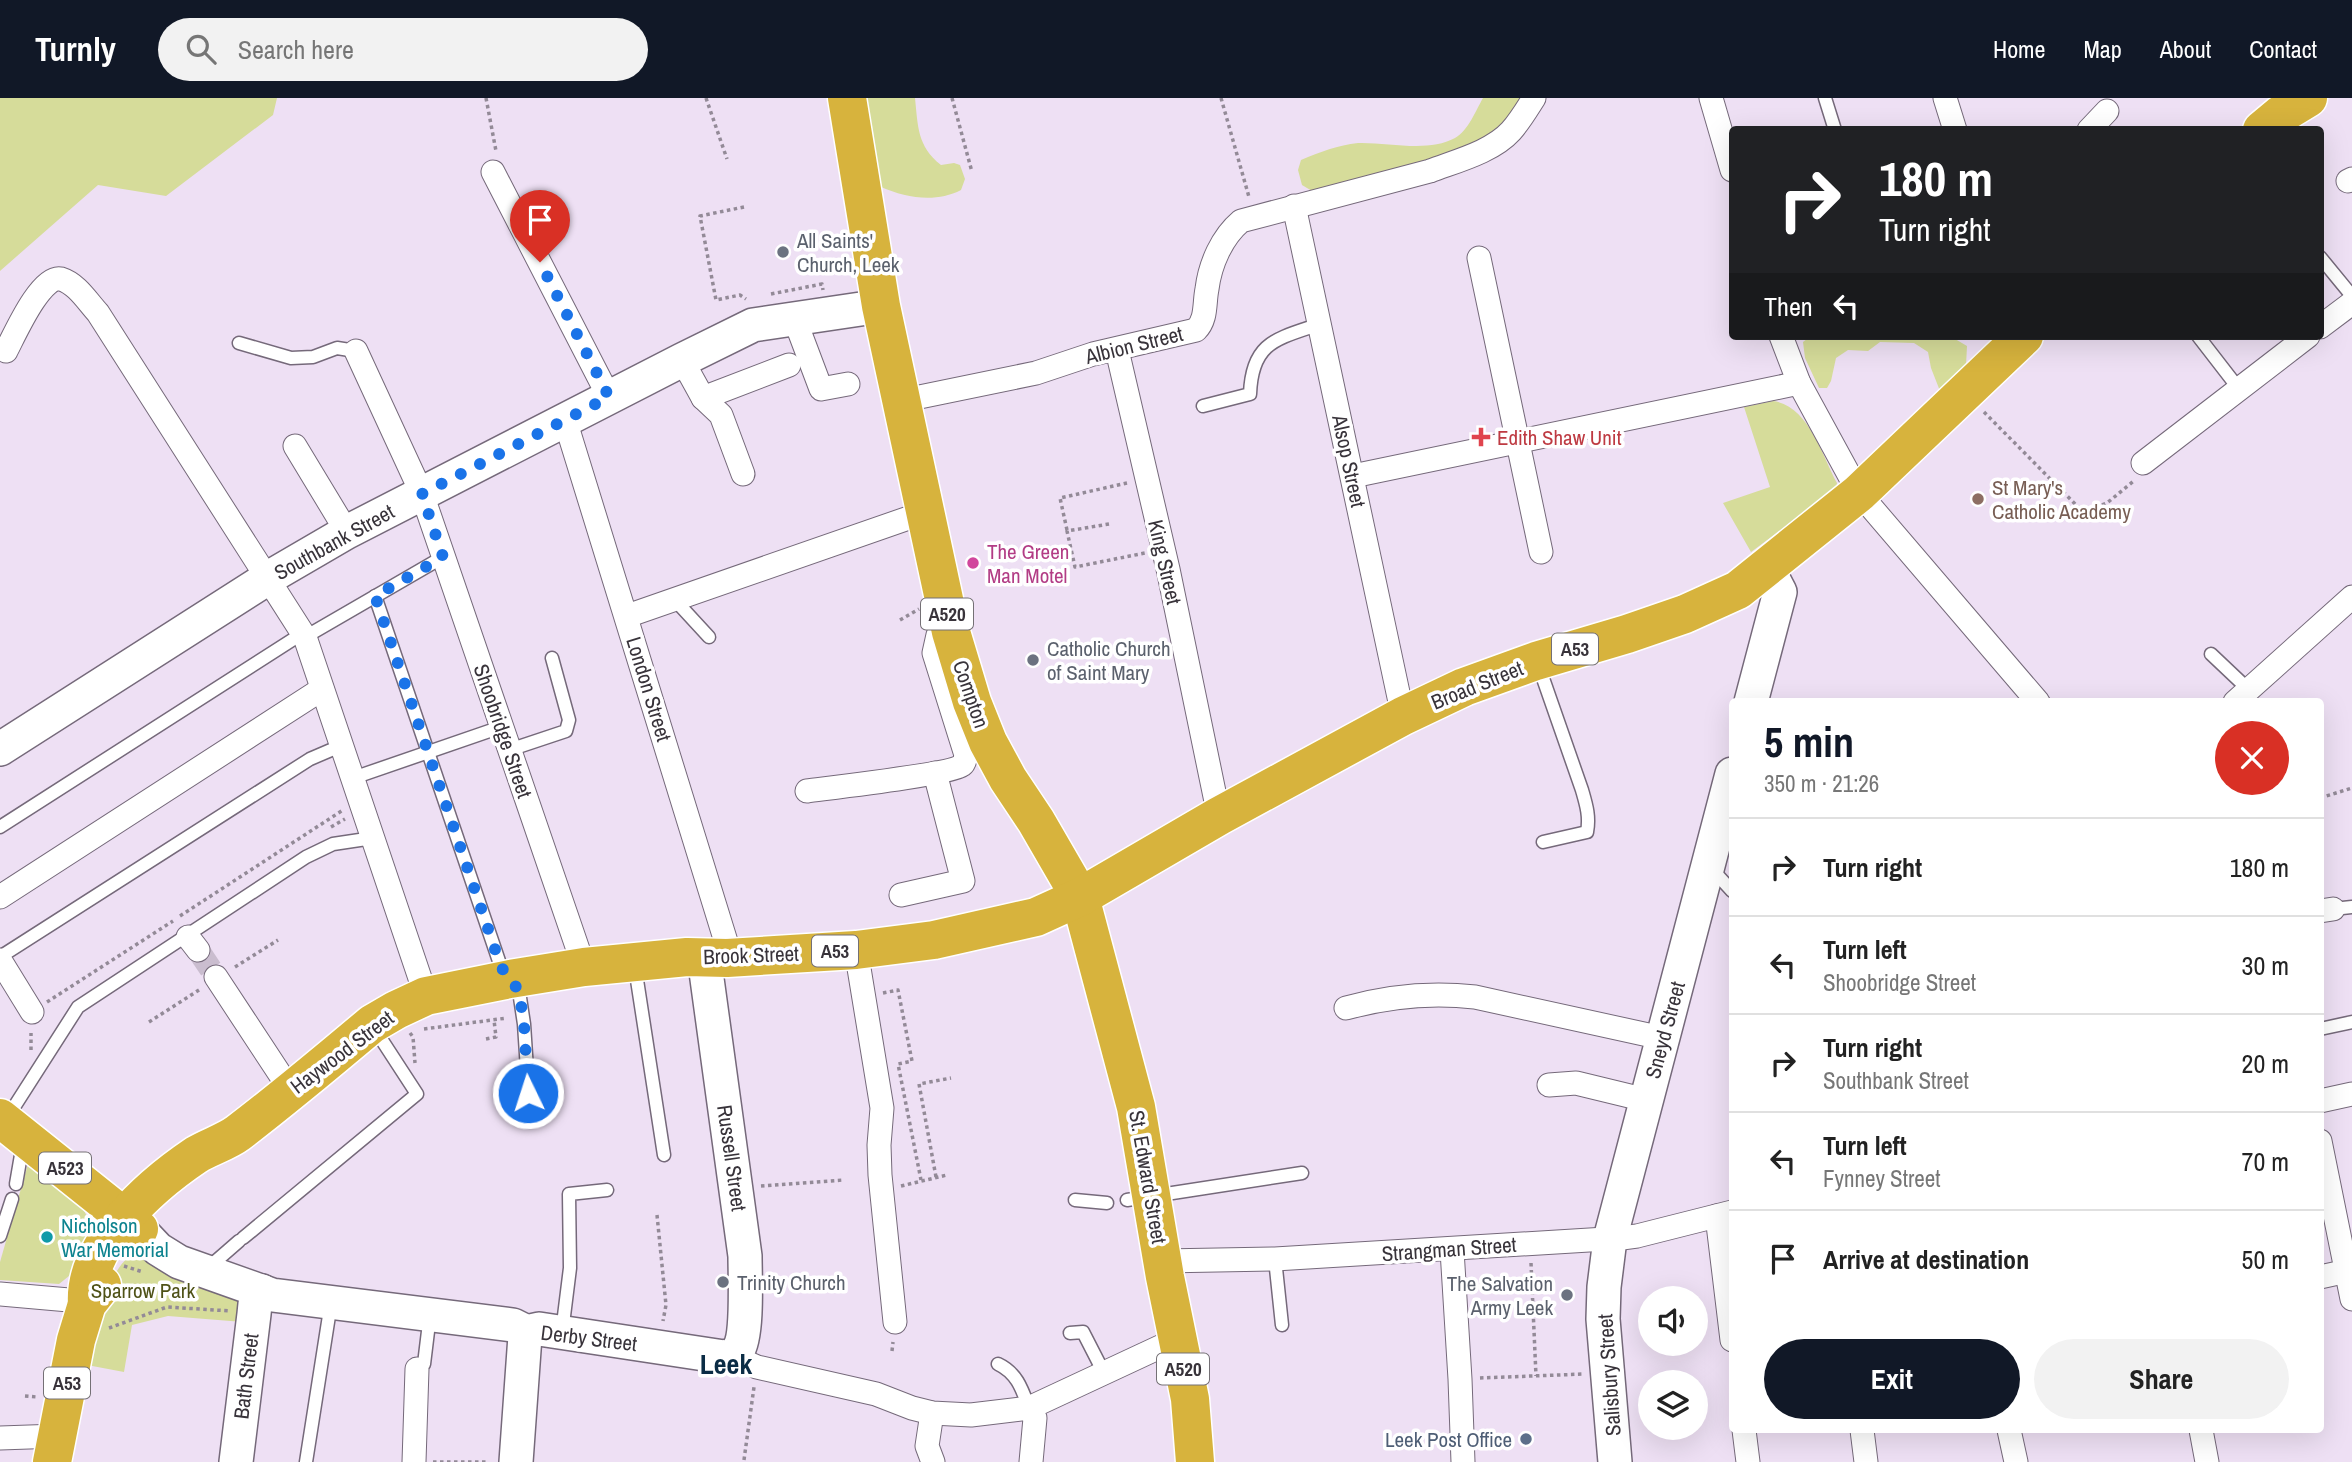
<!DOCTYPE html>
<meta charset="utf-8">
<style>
body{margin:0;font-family:"Archivo Narrow",sans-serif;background:#f2f2f2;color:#222;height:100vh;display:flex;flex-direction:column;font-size:26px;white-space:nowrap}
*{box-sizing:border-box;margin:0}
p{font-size:23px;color:#767676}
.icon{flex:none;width:38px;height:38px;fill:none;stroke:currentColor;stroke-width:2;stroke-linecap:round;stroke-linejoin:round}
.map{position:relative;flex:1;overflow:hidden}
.side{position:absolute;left:1729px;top:600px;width:595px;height:735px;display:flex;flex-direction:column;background:#fff;border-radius:7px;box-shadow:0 7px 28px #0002}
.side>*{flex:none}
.hud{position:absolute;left:1729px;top:28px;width:595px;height:214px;border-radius:7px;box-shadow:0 7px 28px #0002;background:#202124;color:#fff;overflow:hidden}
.buttons{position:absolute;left:1638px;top:1188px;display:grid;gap:14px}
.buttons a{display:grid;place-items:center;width:70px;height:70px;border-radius:50%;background:#fff;box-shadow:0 7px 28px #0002;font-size:35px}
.pin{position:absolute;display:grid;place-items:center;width:60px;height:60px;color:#fff;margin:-72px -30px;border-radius:50% 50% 50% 0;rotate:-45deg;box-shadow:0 0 7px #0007}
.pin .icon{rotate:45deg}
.me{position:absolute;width:77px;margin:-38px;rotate:356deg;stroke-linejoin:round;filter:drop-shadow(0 0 5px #0008)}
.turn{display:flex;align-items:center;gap:24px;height:147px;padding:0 35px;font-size:32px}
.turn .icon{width:91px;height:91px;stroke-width:2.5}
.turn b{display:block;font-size:49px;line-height:60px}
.then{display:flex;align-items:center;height:66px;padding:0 35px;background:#0003;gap:14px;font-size:26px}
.round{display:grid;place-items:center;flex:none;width:74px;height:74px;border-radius:37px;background:#f2f2f2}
.headline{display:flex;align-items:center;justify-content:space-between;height:119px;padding:0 35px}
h1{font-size:42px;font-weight:700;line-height:52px;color:#111827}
.action{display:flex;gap:14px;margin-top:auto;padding:14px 35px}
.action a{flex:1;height:80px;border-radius:42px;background:#111827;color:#fff;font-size:28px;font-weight:700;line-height:80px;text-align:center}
.action a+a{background:#f2f2f2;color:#222}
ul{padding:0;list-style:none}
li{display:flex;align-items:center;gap:21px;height:98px;padding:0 35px;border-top:2px solid #e0e0e0}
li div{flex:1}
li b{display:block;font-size:26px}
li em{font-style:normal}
header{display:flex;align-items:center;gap:42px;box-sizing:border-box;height:98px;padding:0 35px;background:#111827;color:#fff}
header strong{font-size:33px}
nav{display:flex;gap:38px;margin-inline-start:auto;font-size:24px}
.search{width:490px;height:63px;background:#f2f2f2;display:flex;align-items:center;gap:18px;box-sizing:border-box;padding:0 24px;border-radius:38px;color:#767676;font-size:26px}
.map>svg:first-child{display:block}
.green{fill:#d6dc9a}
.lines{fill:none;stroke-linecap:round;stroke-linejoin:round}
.street-tunnel{stroke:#cabdcf;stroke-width:23;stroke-dasharray:23 11;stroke-linecap:butt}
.lane-casing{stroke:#75697a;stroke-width:15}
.street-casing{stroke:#75697a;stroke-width:25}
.secondary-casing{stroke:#75697a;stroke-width:36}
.highway-casing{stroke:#fff;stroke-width:41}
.path{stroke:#938a97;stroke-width:3.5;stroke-dasharray:3.5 3.5;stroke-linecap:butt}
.lane{stroke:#fff;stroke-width:12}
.street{stroke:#fff;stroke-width:23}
.secondary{stroke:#fff;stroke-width:33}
.highway{stroke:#d7b33d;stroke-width:38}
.route{stroke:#1a73e8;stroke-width:12;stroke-dasharray:0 21.6}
.worship-dot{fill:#6b7280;stroke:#fff;stroke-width:2.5}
.health-dot{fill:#e0444e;stroke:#fff;stroke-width:2.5}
.education-dot{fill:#8d6e63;stroke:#fff;stroke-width:2.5}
.hotel-dot{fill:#d1479c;stroke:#fff;stroke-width:2.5}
.culture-dot{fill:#0f9aa8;stroke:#fff;stroke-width:2.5}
.service-dot{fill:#5c6f8a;stroke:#fff;stroke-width:2.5}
.labels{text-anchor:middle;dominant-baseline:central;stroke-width:7;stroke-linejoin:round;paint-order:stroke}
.shield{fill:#fff;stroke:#747075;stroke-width:2}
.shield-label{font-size:19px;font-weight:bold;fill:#38333a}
.worship-label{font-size:21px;fill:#5b616d;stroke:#fff;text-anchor:start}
.street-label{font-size:21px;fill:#38333a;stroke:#fff}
.health-label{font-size:21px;fill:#be3a42;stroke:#fff;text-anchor:start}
.education-label{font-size:21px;fill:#785e54;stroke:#fff;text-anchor:start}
.hotel-label{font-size:21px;fill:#b23c85;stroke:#fff;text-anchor:start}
.culture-label{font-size:21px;fill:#0d838f;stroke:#fff;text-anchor:start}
.park-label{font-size:21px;fill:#4f5217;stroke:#fff}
.service-label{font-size:21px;fill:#4e5e75;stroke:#fff;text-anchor:end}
.district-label{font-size:28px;font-weight:bold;fill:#0b2c45;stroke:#fff}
</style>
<header>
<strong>Turnly</strong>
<div class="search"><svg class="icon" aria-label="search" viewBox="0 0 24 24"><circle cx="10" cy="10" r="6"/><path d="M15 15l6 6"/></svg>Search here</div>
<nav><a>Home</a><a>Map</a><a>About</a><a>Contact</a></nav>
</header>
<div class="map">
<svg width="2352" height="1364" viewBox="0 0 2352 1364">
<rect width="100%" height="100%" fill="#eee0f4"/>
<!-- green -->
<g class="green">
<polygon points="0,0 277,0 273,17 166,98 98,87 0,173"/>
<path d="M865 0H915C918 28 917 48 941 67L954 65 960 67 965 81 961 92C936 105 906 100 881 89Z"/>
<path d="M1483 0H1525L1499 38 1453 58 1312 93 1302 87 1298 72 1301 62C1320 54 1338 47 1358 45 1388 44 1428 55 1455 40 1468 33 1476 12 1483 0Z"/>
<polygon points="1811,238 1950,238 1967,248 1966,268 1940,293 1931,270 1928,254 1914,245 1880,244 1868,253 1848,252 1836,260 1831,283 1827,290 1819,290 1805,260 1803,244"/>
<path d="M1773 303C1808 307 1822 357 1837 385L1836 391 1751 454 1723 405 1770 389 1744 309Z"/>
<polygon points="28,1066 79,1102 92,1129 79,1170 59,1186 0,1182 0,1164"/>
<path d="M143 1151 253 1195 243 1224 168 1218 132 1227 124 1274 87 1267C96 1234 105 1162 143 1151Z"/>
</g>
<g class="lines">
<!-- street-tunnel -->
<polyline class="street-tunnel" points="198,852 216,879"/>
<defs>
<g id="lane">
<polyline points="1825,0 1835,32"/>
<polyline points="2320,159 2352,198"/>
<polyline points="2198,238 2239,291"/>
<polyline points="239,245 291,260 313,259 337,250 356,253"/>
<path d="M1203 308 1250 296C1252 244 1276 241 1320 226"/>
<polyline points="375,498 501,869 519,893 524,926 530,1017"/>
<polyline points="674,501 709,539"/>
<polyline points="305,539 443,459"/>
<polyline points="2211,556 2248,591"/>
<path d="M1538 566 1582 692C1586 706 1590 718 1587 734L1543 744"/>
<polyline points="509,652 566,633 569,622 552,560"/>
<polyline points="353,680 501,629"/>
<polyline points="0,729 303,535"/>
<polyline points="1711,770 1732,793"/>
<polyline points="2333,811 2352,809"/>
<polyline points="0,859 310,661 331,652"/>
<polyline points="635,869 664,1057"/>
<polyline points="2320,931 2352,924"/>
<polyline points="7,1020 78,909 306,759 333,746 373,740"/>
<polyline points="16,1086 21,1057 26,1048"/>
<polyline points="1075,1102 1107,1105"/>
<polyline points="1127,1102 1302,1075"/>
<polyline points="0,1138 12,1101"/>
<polyline points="243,1140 417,996 374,930"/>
<polyline points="1275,1161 1282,1227"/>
<polyline points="208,1170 239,1143"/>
<polyline points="562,1234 570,1170 569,1096 607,1092"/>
<polyline points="1070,1235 1083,1234 1104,1275"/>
<path d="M998 1266C1017 1275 1022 1291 1029 1310"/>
<polyline points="417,1271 424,1266 430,1217"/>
<polyline points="306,1364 331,1205"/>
</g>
<g id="street">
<polyline points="1711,0 1732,72"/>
<polyline points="1945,0 1955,32"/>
<polyline points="2089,32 2107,13"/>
<polyline points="493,74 609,299"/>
<polyline points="2348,83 2352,81"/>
<polyline points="1294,108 1403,618"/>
<polyline points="1479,160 1541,454"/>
<polyline points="795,222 821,291 848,286"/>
<polyline points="2320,229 2352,205"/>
<polyline points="1781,238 1799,285 1859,395 2038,604"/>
<polyline points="1117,252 1168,471 1219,718"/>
<path d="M6 253C14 238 41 176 61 181 77 186 87 203 98 215L305 539 426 898"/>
<polyline points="356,253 422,396 584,869"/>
<polyline points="682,262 703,300 721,317 743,376"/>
<polyline points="703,300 789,267"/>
<path d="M900 303 1036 275 1093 256 1196 232C1207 221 1204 205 1207 191 1210 166 1222 139 1241 123L1430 73C1456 63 1492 54 1511 33 1520 23 1527 11 1534 0"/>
<polyline points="565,322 727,847 727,860"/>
<polyline points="295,348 347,434"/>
<polyline points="2143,365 2308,238"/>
<polyline points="1353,378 1799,285"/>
<polyline points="627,518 926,414"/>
<polyline points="2235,604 2352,499"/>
<path d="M807 693C829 690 952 676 962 667 965 665 965 661 966 657L934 555 938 537 951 534"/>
<polyline points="901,797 963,783 935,675"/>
<polyline points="0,799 322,591"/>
<polyline points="2320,813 2333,811"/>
<polyline points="188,839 198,852"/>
<polyline points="856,852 882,1010 879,1047 880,1077 895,1224"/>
<polyline points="0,862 32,914"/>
<polyline points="216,879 291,993"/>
<path d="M1346 910C1389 898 1431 894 1475 899L1662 940"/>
<polyline points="1549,987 1576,985 1646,1002"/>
<polyline points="2320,1003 2352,996"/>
<polyline points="2320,1043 2352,1201"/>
<polyline points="1717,1118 1732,1242"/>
<polyline points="1452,1152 1460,1281 1463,1364"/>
<polyline points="1163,1163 1275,1161 1622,1140 1637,1138 1732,1114"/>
<polyline points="2320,1179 2352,1172"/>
<polyline points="0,1196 69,1202 87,1206"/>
<polyline points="732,1258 757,1269 876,1296 912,1310 932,1315 971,1317 1029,1310 1177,1241"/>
<polyline points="1029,1310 1035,1320 1031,1364"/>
<polyline points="932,1315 927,1348 933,1364"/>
<polyline points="1744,1332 1748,1364"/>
<polyline points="1862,1332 1866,1364"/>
<polyline points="2009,1332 2016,1364"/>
<polyline points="2201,1332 2207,1364"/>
<polyline points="0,1340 58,1338"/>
<polyline points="414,1364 417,1271"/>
</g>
<g id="secondary">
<polyline points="1751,604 1780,494 1767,469"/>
<polyline points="0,651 268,480 347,434 682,262 753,227 881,208"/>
<polyline points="139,1131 158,1151 179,1164 272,1197 513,1227 521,1231 525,1238"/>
<path d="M525 1238 530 1233 539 1231 724 1259C730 1258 735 1258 738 1252 748 1238 745 1177 745 1158L704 859"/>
<polyline points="236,1364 254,1216 255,1206 262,1193"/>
<polyline points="516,1364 525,1238"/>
<polyline points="1615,1364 1603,1221 1604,1189 1610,1141 1732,676"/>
</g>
<g id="highway">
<polyline points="847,0 881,208 951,534 972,604 988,644 1008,681 1036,723 1080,799 1136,1009 1165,1179 1190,1301 1195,1364"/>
<polyline points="2262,32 2280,17 2308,0"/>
<polyline points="0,1020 139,1131"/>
<path d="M87 1206C83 1147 150 1088 196 1057 209 1049 226 1044 238 1035 284 1000 328 963 372 926L396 912 426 898 510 881 584 869 687 859 727 860 856 852 934 842 1036 819 1080 799 1219 718 1403 618 1464 589 1536 563 1627 536 1685 516 1738 492 1859 395 2024 238"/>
<polyline points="52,1364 76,1242 87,1206 102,1187"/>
</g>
</defs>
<!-- lane casing -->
<use href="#lane" class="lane-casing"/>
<!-- street casing -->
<use href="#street" class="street-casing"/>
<!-- secondary casing -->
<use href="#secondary" class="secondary-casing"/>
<!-- highway casing -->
<use href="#highway" class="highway-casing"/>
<!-- path -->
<g class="path">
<polyline points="486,0 496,53"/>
<polyline points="706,0 727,61"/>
<polyline points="952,0 972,74"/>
<polyline points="1221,0 1249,99"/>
<polyline points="744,109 700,118 716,202 740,197 746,201"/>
<polyline points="771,196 822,186 823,192"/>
<polyline points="1984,314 2083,414 2107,405 2135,382"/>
<polyline points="1109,426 1067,433 1075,469 1145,455"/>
<polyline points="1067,432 1060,400 1127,385"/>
<polyline points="900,522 919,511"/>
<polyline points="2320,700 2352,690"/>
<polyline points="331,729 345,721"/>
<polyline points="180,818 343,712"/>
<polyline points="235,869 278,842"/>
<polyline points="883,895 898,892 912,963 898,966 921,1082"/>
<polyline points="47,904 173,823"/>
<polyline points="149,924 199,892"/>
<polyline points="424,931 507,920"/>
<polyline points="410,935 413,939 415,965"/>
<polyline points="486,941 496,939 494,922"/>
<polyline points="31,952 31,935"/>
<polyline points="936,1079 919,986 951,980"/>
<polyline points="761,1088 843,1082"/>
<polyline points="901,1088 947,1077"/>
<polyline points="657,1117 666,1207 663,1223"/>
<polyline points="1531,1165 1536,1278"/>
<polyline points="124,1168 143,1174"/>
<polyline points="109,1230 167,1209 231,1213"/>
<polyline points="892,1253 893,1244"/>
<polyline points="1480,1280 1584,1276"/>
<polyline points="25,1298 37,1299"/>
<polyline points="744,1362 754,1289"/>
<polyline points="433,1364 488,1364"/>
</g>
<!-- lane -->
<use href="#lane" class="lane"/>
<!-- street -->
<use href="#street" class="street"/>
<!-- secondary -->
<use href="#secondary" class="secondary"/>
<!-- highway -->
<use href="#highway" class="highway"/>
</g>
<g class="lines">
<!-- route -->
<polyline class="route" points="528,995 524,926 519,893 501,869 375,498 443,459 422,396 609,299 540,164"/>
</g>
<!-- markers -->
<g class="worship-dot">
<circle cx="783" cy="154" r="7"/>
<circle cx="1033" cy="562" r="7"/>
<circle cx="723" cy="1184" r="7"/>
<circle cx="1567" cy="1197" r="7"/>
</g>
<path class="health-dot" d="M1477.5 328.5h7v7h7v7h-7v7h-7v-7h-7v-7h7z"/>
<circle class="education-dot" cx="1978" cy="401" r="7"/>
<circle class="hotel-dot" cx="973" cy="465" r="7"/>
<circle class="culture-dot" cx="47" cy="1139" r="7"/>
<circle class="service-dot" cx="1526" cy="1341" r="7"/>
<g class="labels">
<!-- shield labels -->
<g class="shield">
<rect x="921" y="500.5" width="52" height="31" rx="5"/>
<rect x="1552" y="535.5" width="46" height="31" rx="5"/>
<rect x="812" y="837.5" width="46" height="31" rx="5"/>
<rect x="39" y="1054.5" width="52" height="31" rx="5"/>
<rect x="1157" y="1255.5" width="52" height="31" rx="5"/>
<rect x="44" y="1269.5" width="46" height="31" rx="5"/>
</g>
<g class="shield-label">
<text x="947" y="516">A520</text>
<text x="1575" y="551">A53</text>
<text x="835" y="853">A53</text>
<text x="65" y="1070">A523</text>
<text x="1183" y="1271">A520</text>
<text x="67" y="1285">A53</text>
</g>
<!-- worship labels -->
<g class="worship-label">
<text x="797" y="142">All Saints'<tspan x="797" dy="24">Church, Leek</tspan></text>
<text x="1047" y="550">Catholic Church<tspan x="1047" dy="24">of Saint Mary</tspan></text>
<text x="737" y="1184">Trinity Church</text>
<text x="1553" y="1185" text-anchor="end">The Salvation<tspan x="1553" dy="24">Army Leek</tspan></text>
</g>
<!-- street labels -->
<g class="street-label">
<text transform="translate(1134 247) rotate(-14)">Albion Street</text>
<text transform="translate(1349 363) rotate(78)">Alsop Street</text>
<text transform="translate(334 444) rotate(-29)">Southbank Street</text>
<text transform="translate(1165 464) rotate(77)">King Street</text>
<text transform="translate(1477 587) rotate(-22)">Broad Street</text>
<text transform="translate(649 591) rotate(73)">London Street</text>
<text transform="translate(971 596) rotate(71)">Compton</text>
<text transform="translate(503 633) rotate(71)">Shoobridge Street</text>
<text transform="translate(751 857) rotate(-2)">Brook Street</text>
<text transform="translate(1665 932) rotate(-75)">Sneyd Street</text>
<text transform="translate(342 954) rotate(-37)">Haywood Street</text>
<text transform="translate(732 1060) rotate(82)">Russell Street</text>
<text transform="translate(1148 1079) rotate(80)">St. Edward Street</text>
<text transform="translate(1449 1151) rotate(-4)">Strangman Street</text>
<text transform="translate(589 1240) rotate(7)">Derby Street</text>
<text transform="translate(1609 1277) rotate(-94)">Salisbury Street</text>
<text transform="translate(246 1278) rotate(-83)">Bath Street</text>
</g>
<!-- health labels -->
<g class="health-label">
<text x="1497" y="339">Edith Shaw Unit</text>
</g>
<!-- education labels -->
<g class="education-label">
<text x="1992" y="389">St Mary's<tspan x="1992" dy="24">Catholic Academy</tspan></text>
</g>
<!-- hotel labels -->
<g class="hotel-label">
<text x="987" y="453">The Green<tspan x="987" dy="24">Man Motel</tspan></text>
</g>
<!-- culture labels -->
<g class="culture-label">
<text x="61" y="1127">Nicholson<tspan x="61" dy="24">War Memorial</tspan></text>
</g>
<!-- park labels -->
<g class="park-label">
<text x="143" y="1192">Sparrow Park</text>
</g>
<!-- service labels -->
<g class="service-label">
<text x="1512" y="1341">Leek Post Office</text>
</g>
<!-- district labels -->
<g class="district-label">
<text x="726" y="1266">Leek</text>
</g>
</g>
</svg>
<div class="buttons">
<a><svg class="icon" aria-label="sound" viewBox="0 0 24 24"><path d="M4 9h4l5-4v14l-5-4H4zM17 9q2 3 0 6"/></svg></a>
<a><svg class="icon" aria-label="layers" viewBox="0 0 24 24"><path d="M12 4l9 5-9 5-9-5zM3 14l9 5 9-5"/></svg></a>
</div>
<div class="pin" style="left:540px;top:164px;background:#d93025"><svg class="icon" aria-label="arrive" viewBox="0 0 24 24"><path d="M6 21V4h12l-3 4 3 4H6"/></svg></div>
<svg class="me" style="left:528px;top:995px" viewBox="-20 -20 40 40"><circle r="17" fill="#1a73e8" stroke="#fff" stroke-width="3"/><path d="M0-11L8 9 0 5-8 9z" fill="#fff"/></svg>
<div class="hud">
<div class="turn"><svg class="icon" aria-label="right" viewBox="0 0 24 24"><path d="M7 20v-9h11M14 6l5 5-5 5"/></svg><div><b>180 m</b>Turn right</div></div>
<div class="then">Then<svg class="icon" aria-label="left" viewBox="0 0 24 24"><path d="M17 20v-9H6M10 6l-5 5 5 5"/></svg></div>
</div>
<section class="side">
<div class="headline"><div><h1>5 min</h1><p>350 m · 21:26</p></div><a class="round" style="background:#d93025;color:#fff"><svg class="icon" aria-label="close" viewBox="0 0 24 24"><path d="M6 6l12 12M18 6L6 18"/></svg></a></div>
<ul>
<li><svg class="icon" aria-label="right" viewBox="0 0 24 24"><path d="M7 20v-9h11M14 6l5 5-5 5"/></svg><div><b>Turn right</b></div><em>180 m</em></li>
<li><svg class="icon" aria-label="left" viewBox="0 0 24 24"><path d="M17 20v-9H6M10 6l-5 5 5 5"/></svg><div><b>Turn left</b><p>Shoobridge Street</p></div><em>30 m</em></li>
<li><svg class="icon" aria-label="right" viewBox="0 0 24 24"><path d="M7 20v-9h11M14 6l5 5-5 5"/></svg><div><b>Turn right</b><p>Southbank Street</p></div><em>20 m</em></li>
<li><svg class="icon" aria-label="left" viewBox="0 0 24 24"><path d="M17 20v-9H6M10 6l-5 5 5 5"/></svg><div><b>Turn left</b><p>Fynney Street</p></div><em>70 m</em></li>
<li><svg class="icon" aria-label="arrive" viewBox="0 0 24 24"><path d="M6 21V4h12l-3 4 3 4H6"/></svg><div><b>Arrive at destination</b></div><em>50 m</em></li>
</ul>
<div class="action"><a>Exit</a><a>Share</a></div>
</section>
</div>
